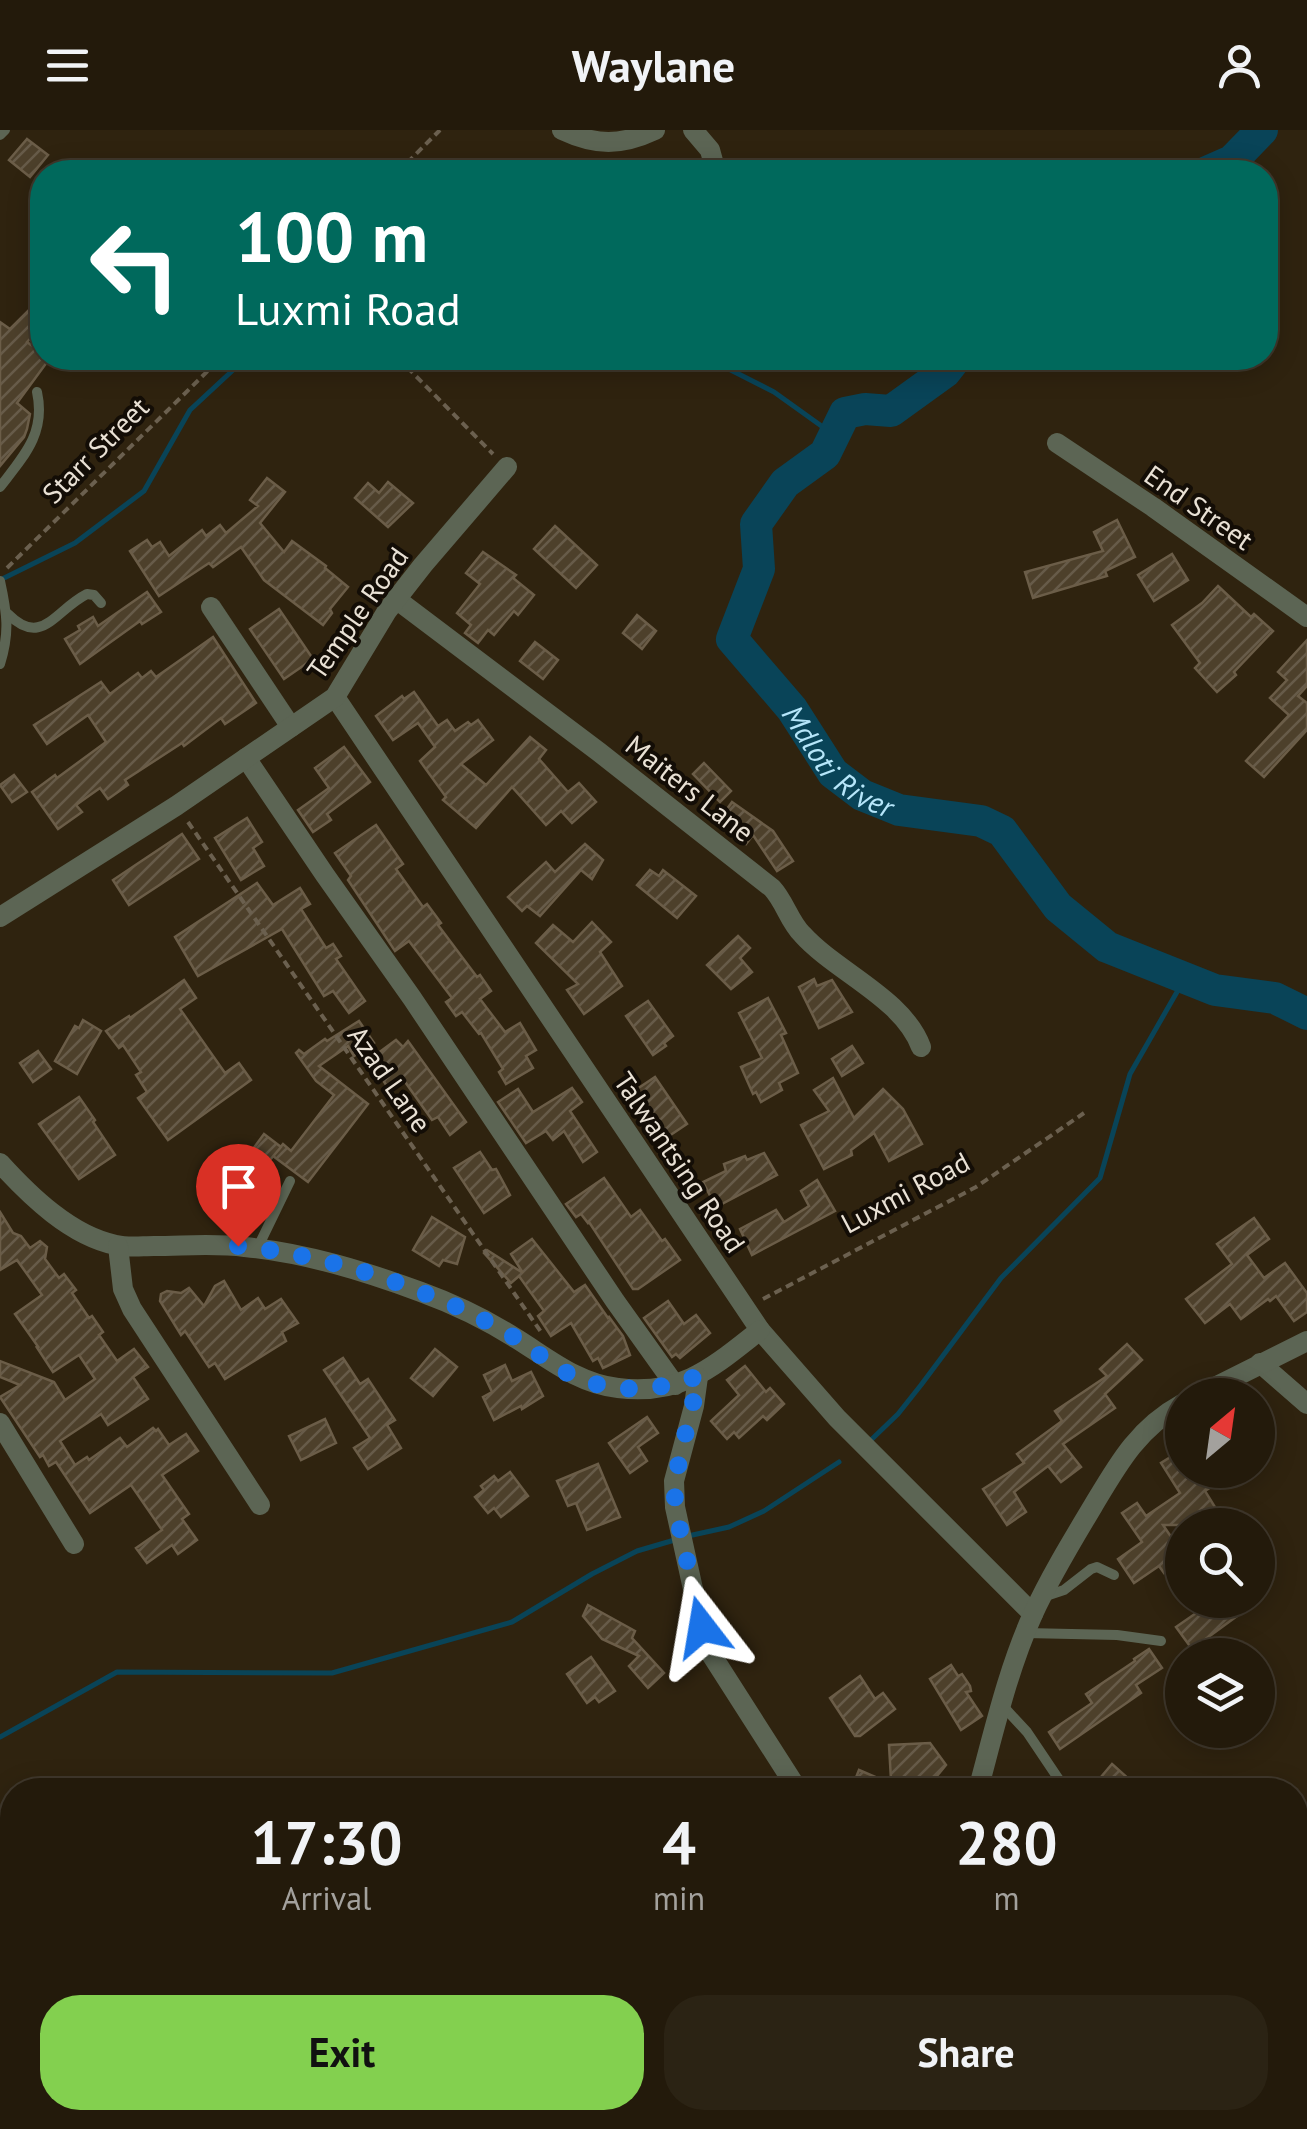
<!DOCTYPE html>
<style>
body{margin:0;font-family:"PT Sans",sans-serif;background:#2b2314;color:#f1f3f6;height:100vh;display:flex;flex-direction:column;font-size:38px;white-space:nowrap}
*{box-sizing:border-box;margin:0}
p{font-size:32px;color:#a3a19d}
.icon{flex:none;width:55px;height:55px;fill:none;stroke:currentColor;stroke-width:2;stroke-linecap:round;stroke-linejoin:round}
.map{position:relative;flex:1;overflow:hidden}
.details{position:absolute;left:0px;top:1648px;width:1308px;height:352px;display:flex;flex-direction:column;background:#231a0b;border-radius:40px 40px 0 0;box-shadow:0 5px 25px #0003,0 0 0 2px #40382c}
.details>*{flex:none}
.banner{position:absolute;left:30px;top:30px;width:1248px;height:210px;border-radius:40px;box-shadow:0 5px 25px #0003,0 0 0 2px #40382c;background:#00695c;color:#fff;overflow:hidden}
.needle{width:65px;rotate:29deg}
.buttons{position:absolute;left:1165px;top:1248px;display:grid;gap:20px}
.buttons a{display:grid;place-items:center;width:110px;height:110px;border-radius:50%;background:#231a0b;box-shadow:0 5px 25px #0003,0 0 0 2px #40382c;font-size:50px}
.pin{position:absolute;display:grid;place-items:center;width:85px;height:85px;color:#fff;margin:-102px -42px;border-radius:50% 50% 50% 0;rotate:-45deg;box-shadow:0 0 10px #0007}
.pin .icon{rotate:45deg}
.me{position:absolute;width:110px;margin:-55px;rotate:346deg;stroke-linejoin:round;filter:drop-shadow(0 0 8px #0008)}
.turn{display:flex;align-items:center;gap:35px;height:210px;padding:0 40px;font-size:45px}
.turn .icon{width:130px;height:130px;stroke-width:2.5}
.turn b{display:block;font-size:70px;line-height:85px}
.eta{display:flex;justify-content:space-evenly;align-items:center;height:170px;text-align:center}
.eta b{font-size:60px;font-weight:800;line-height:70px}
.button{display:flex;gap:20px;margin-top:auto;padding:20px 40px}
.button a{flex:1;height:115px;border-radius:40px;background:#83d04f;color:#111;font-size:40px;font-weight:800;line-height:115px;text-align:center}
.button a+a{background:#2b2314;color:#f1f3f6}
header{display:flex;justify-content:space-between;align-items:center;height:130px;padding:0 40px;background:#231a0b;font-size:45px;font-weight:800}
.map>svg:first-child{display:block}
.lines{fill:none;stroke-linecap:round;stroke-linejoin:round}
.stream{stroke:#094458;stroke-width:5}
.river{stroke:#094458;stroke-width:32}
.building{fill:url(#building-hatch);stroke:#6b5d48;stroke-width:2.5}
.path{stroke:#6b604f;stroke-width:4;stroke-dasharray:8 5;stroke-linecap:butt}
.lane{stroke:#5c6554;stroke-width:10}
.street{stroke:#5c6554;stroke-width:20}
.route{stroke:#1a73e8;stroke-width:18;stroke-dasharray:0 32.4}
.labels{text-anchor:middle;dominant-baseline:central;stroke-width:8;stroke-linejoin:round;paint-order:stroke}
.street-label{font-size:28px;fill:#e9e1d5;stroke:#130d06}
.water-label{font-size:30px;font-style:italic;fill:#b6e6fa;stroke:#130d06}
</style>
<header><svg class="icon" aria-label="menu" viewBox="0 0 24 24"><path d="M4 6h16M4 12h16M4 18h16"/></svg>Waylane<svg class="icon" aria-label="person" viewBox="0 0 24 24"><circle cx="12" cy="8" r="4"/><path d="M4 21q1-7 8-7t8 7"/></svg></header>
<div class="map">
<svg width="1307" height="1999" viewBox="0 0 1307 1999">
<defs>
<pattern id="building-hatch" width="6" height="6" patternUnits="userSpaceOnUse" patternTransform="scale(2.5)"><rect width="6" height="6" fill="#4d402b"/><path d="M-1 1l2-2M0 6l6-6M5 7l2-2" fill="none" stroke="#675b49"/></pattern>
</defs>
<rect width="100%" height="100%" fill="#2f230f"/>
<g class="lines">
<!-- stream -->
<g class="stream">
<polyline points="707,228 774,262 834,305"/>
<polyline points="0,450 75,413 144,361 190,280 246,228"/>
<polyline points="872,1309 898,1284 921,1255 1001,1148 1100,1048 1130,944 1185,848"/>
<polyline points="688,1406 729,1397 764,1381 839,1332"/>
<polyline points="0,1607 117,1542 332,1543 512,1492 592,1444 637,1421 678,1409"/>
</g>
<!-- river -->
<g class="river">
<polyline points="1207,42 1232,31 1262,0"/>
<path id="s1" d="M956 228 945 242 891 281 865 279 845 283 825 324 785 353 756 394 759 439 732 509 792 579 833 643 862 665 899 680 981 691 1002 701 1058 777 1107 817 1215 860 1275 868 1307 884"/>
</g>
</g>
<!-- building -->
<g class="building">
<polygon points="27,9 48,25 30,47 9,30"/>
<polygon points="42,167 42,196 27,212 42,223 42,228 50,228 17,273 30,284 27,299 24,307 0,336 0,192 10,199"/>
<polygon points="267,348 285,362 260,393 284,422 292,411 326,436 325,438 348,457 330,479 332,483 323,495 264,450 241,417 213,437 209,433 159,466 130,421 147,410 152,417 160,412 169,426 202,400 206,406 220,395 226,403 258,376 250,370"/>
<polygon points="388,352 413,373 388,397 355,368 368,353 379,363"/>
<polygon points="1117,390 1135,427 1105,441 1107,446 1033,468 1025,442 1103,421 1094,402"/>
<polygon points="555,396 597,435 576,458 534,419"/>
<polygon points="483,422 516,445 513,448 534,465 518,485 514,481 494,505 488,500 478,513 465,503 471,495 457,483 480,454 466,443"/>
<polygon points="1172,424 1188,450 1154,471 1138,445"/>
<polygon points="1218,456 1251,487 1254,484 1273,501 1234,542 1236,545 1217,562 1195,538 1200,533 1172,495 1202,473"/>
<polygon points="147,462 161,482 142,494 140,491 80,534 65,509 80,500 78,496 93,487 98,496"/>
<polygon points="279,479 313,529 284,549 250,499"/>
<polygon points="637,485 656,501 642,519 623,503"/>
<polygon points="213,507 256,573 225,594 221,588 184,616 182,613 125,650 128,655 108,669 100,658 76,675 82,682 58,699 32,662 55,645 57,648 106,612 88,585 47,614 34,595 101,552 110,564 138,543 142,548 151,541 156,547"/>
<polygon points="1307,510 1307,556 1298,566 1307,573 1307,600 1264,647 1246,631 1289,585 1270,568 1287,550 1278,542"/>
<polygon points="535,512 558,530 543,549 520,531"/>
<polygon points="414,562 438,596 447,590 455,601 468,592 471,595 478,590 493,610 461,634 486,655 530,607 546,620 539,629 568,662 579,653 596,672 572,693 561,681 546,695 512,657 476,698 443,670 446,667 420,631 435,617 418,593 393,610 376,586 402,566 404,569"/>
<polygon points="344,617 370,652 327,684 331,690 313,702 298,680 329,658 315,638"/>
<polygon points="704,633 731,661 720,672 693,644"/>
<polygon points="14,645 27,662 12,672 0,655"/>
<polygon points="732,672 773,701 793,731 777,741 753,705 746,714 717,693"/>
<polygon points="247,688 262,712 253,718 264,736 241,750 215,708"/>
<polygon points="376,695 403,734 396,739 423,777 427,774 441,793 438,795 477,847 480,845 491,861 480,869 505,902 520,893 536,920 526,926 533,938 506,954 499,942 503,939 481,903 479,904 462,882 456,886 446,872 452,868 409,811 395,821 348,750 351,746 335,723"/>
<polygon points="182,704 199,729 129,775 113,750"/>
<polygon points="585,714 603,730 592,749 581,740 540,786 527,776 522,781 508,767 546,732 555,742"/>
<polygon points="650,740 659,746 663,740 696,766 677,788 637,755"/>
<polygon points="257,753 273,775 300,758 310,774 301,779 326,818 333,814 341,826 336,829 365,871 349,883 333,861 324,866 282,799 198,846 175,807"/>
<polygon points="592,792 611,812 600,822 622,856 584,884 567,860 578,854 536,813 553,795 573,812"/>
<polygon points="738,806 750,818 740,828 752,842 731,859 707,835"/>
<polygon points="814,849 817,856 832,850 852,882 819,898 799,857"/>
<polygon points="184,850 196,868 180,879 225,943 239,933 251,950 168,1010 138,968 147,962 136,945 141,942 123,915 119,918 106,901 129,886 130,888"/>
<polygon points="768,868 786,903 781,905 798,943 779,953 782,960 761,972 756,962 753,964 741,937 762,928 739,883"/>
<polygon points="648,871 673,906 664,913 666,916 653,925 626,886"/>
<polygon points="83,890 101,901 77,944 55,931 75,896 79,898"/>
<polygon points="359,891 374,913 354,926 348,916 319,936 368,974 308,1052 273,1026 283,1014 291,1021 334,965 316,951 296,923 299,920 304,924 325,909 327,911"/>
<polygon points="396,910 403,917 408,911 466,992 450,1005 438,987 432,990 403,949 388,958 370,929"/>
<polygon points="852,916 863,933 842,946 832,929"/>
<polygon points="38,921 51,939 33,952 20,933"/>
<polygon points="655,947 687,994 663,1010 631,963"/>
<polygon points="833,948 854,988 883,959 903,979 922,1014 889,1031 874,1003 851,1020 852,1025 824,1039 801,995 829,981 814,960"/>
<polygon points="572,958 582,972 570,981 597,1022 583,1032 564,1001 553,1010 546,1001 526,1013 498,972 518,959 533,982"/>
<polygon points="79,967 95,990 93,992 115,1025 79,1049 39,994"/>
<polygon points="264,1004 281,1017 269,1031 253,1019"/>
<polygon points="480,1022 492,1040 496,1039 510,1065 484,1083 454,1038"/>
<polygon points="764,1023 777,1045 716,1077 703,1052 726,1041 724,1034 745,1026 747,1030"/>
<polygon points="604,1048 631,1087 640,1080 662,1111 665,1109 680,1130 638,1159 633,1159 589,1092 588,1093 581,1084 576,1087 566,1074"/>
<polygon points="817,1050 835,1081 752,1125 740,1099 776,1080 784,1092 809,1076 801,1061"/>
<polygon points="0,1082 13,1103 21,1106 30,1118 40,1111 47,1117 45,1129 59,1148 64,1144 76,1160 72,1163 89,1188 92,1186 103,1202 99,1205 117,1231 134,1219 148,1237 133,1247 148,1269 108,1295 101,1284 60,1311 75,1335 87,1327 89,1330 120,1308 127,1317 153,1298 156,1301 158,1299 169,1315 186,1304 198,1321 162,1345 189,1384 182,1389 197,1410 178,1424 172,1415 147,1433 136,1418 162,1400 131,1355 90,1383 56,1332 49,1336 43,1325 40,1327 0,1267 20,1255 0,1247 0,1231 54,1252 65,1270 95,1249 79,1225 53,1242 36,1216 39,1218 15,1184 42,1165 17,1130 0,1140"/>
<polygon points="432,1087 465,1107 457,1134 443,1130 439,1136 413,1120"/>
<polygon points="1254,1088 1269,1109 1247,1125 1264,1148 1285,1133 1307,1163 1307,1182 1294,1191 1276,1166 1270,1171 1268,1169 1241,1189 1230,1174 1205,1193 1186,1169 1232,1134 1217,1114"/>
<polygon points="532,1109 574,1162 585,1155 608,1188 609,1187 623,1206 630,1225 603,1238 598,1228 593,1231 571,1193 551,1206 538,1186 544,1181 519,1146 511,1153 484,1123 487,1120 523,1143 511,1124"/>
<polygon points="224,1151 241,1180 258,1168 265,1179 281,1169 298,1193 282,1202 286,1211 225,1249 215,1233 209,1237 185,1201 181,1205 160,1171 161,1164 167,1161 181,1163 189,1158 204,1176 215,1156"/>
<polygon points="668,1171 684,1194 696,1185 710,1203 680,1228 676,1224 672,1227 644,1188"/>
<polygon points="1127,1214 1142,1230 1105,1264 1115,1278 1063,1314 1081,1337 1061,1352 1048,1336 1014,1362 1026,1382 1007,1395 983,1359 1024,1333 1017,1324 1062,1291 1055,1281 1107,1246 1100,1239"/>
<polygon points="435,1219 457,1237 433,1266 411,1248"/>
<polygon points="343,1228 360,1254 368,1249 395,1290 387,1295 401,1318 368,1339 354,1318 370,1308 324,1240"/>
<polygon points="505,1235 512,1251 531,1242 543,1266 522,1279 521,1276 494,1290 483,1267 492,1262 484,1245"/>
<polygon points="745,1236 766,1262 770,1258 784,1274 767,1290 763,1286 739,1308 734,1302 727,1309 711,1291 739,1265 727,1250"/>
<polygon points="647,1287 658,1303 638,1317 647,1331 630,1343 609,1313"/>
<polygon points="325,1289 336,1313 301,1330 289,1306"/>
<polygon points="1177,1323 1182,1332 1182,1340 1238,1340 1205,1361 1226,1395 1163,1395 1182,1423 1182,1430 1164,1443 1159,1436 1134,1453 1118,1429 1142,1412 1122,1383 1137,1373 1146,1386 1180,1363 1161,1333"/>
<polygon points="598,1334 620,1387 587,1400 576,1373 568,1376 557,1351"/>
<polygon points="510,1342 528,1366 501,1387 494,1378 488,1383 475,1367 484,1360 481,1356 494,1346 498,1351"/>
<polygon points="1215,1470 1229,1470 1237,1486 1192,1519 1176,1497"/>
<polygon points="588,1475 635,1501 632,1508 664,1543 648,1558 629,1536 639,1526 602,1509 583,1486"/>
<polygon points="1149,1519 1162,1538 1136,1555 1141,1563 1060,1619 1049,1602 1092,1573 1086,1564 1135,1531 1134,1529"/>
<polygon points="591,1527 615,1561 599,1572 595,1567 587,1573 567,1544"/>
<polygon points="951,1535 958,1546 962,1544 970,1556 971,1561 966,1562 982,1586 961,1600 930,1549"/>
<polygon points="860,1546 875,1569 883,1563 895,1579 860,1606 855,1606 830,1568"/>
<polygon points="930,1613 946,1635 937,1646 907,1656 891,1650 889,1615"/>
<polygon points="1112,1634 1130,1650 1121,1660 1090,1660"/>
<polygon points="859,1640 906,1660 851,1660"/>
</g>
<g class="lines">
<!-- path -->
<g class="path">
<polyline points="398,42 440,0"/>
<polyline points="398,228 493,324"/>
<polyline points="7,438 221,228"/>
<polyline points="188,692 541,1202"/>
<polyline points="763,1169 976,1057 1084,983"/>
</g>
<!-- lane -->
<g class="lane">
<polyline points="0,5 5,0"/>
<path d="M0 357C24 326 46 303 37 262"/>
<path d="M0 451C7 483 10 502 0 534"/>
<path d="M8 484C42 518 55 480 87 464L94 465 101 473"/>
<polyline points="258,1117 290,1051"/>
<polyline points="1043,1467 1064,1460 1091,1439 1097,1437 1114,1445"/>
<polyline points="1026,1503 1117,1505 1161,1511"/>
<polyline points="1002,1575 1027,1602 1066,1660"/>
</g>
<!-- street -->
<g class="street">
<path d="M562 0C596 16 621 16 655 0"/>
<polyline points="693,0 710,20 716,42"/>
<polyline points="1057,313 1153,377 1307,487"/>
<path d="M396 469 599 622 772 758C785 772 789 791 802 804 836 842 903 868 921 917"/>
<polyline points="211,477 291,597"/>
<polyline points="335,567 760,1200 837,1288 1033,1484"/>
<polyline points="246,628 325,745 412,868 615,1171 675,1255"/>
<polyline points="0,787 176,676 335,567 387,481 423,435 507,337"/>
<path d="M0 1033C30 1066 71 1106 116 1115 128 1118 142 1116 154 1116 184 1116 215 1113 245 1117 306 1123 364 1141 421 1162 454 1174 487 1190 517 1209 549 1229 579 1254 618 1258 682 1266 713 1237 760 1200"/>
<polyline points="118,1116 123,1159 132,1179 260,1375"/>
<polyline points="1260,1233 1307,1274"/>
<polyline points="698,1247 694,1276 674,1351 675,1377 693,1459 711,1524 798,1660"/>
<polyline points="1199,1265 1307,1211"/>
<polyline points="0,1293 74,1414"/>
<path d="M978 1660C994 1601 1008 1539 1033 1484 1050 1447 1072 1411 1093 1376 1118 1334 1138 1298 1182 1274"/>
<polyline points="0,1884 12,1875"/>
<polyline points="0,1981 12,1999"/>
<polyline points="893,1999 896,1988"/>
</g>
</g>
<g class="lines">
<!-- route -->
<path class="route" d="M238 1116C304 1123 370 1140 431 1166 460 1177 487 1191 514 1207 533 1219 551 1235 571 1245 611 1264 658 1262 698 1246 692 1291 673 1332 675 1377L702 1497"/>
</g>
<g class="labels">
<!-- street labels -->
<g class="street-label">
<text transform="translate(95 320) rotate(-45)">Starr Street</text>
<text transform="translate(1199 377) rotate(35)">End Street</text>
<text transform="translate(357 483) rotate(-55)">Temple Road</text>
<text transform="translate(690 658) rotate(38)">Maiters Lane</text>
<text transform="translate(390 949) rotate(55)">Azad Lane</text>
<text transform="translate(680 1032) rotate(56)">Talwantsing Road</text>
<text transform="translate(905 1062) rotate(-28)">Luxmi Road</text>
</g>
<!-- water labels -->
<g class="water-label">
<text stroke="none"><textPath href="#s1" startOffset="560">Mdloti River</textPath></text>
</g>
</g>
</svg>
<div class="buttons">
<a><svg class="needle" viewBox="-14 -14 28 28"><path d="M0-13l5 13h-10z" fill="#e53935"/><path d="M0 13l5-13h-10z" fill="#a3a19d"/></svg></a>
<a><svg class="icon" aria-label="search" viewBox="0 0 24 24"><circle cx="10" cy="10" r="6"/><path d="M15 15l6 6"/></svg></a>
<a><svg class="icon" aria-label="layers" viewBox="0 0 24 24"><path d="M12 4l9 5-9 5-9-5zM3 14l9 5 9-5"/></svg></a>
</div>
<div class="pin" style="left:238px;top:1116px;background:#d93025"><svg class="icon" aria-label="arrive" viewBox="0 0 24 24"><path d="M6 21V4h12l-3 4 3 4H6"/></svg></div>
<svg class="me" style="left:702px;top:1497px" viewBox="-20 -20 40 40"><path d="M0-17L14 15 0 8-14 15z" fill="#1a73e8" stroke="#fff" stroke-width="4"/></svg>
<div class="banner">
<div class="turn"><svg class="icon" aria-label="left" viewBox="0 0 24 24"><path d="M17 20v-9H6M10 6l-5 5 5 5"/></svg><div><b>100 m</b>Luxmi Road</div></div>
</div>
<section class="details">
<div class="eta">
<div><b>17:30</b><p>Arrival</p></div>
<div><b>4</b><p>min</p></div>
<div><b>280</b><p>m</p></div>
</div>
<div class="button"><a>Exit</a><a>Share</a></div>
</section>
</div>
